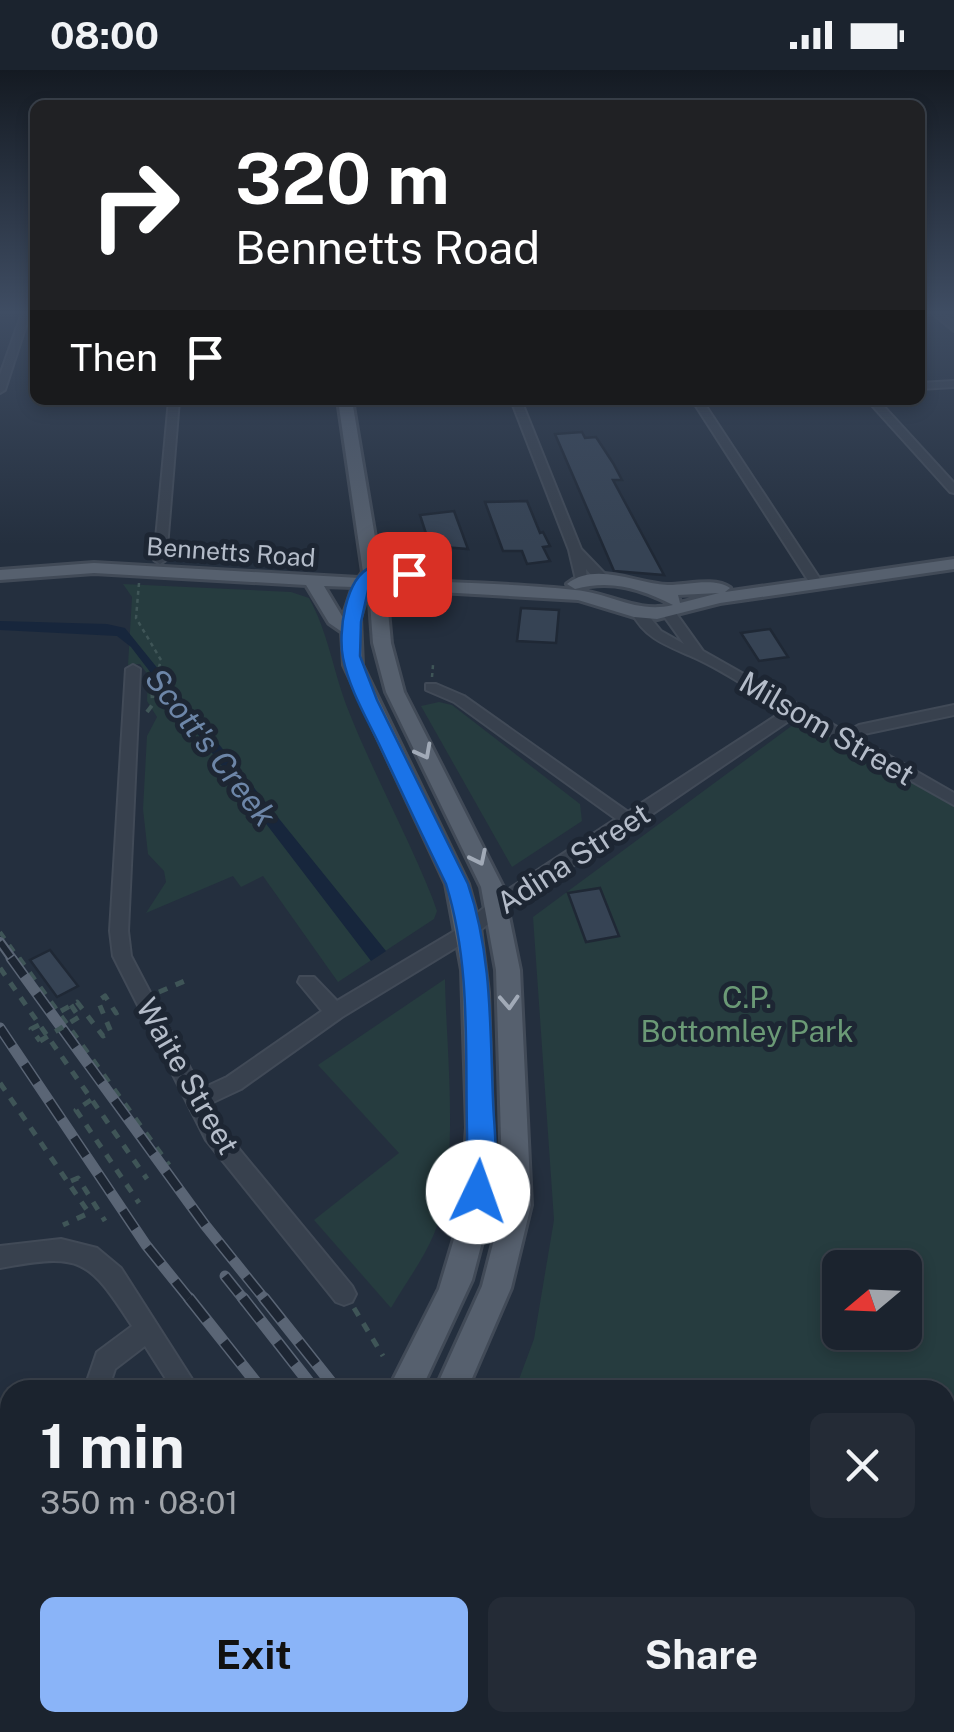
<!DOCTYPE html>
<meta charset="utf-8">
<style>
body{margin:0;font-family:"Public Sans",sans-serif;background:#242b36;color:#f1f3f6;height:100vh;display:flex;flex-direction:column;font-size:38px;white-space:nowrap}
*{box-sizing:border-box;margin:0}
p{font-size:32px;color:#a0a4aa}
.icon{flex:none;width:55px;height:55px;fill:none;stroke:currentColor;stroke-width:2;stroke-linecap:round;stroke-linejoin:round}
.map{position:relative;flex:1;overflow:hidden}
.sheet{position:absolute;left:0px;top:1310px;width:955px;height:352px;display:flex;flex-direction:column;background:#1b232e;border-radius:30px 30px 0 0;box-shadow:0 5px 15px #0003,0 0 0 2px #39404a}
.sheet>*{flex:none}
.hud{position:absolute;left:30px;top:30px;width:895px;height:305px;border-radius:15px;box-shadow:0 5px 15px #0003,0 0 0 2px #39404a;background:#202124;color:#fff;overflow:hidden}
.needle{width:65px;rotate:251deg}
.tools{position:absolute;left:822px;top:1180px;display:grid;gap:20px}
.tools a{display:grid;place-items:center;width:100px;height:100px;border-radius:15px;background:#1b232e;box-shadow:0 5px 15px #0003,0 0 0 2px #39404a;font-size:50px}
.pin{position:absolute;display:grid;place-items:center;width:85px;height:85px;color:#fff;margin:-42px;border-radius:20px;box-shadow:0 5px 15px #0006}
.me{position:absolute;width:110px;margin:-55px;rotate:3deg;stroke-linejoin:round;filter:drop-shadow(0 0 8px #0008)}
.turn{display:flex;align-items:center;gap:35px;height:210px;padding:0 40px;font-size:45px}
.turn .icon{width:130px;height:130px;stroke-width:2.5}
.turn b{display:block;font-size:70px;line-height:85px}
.then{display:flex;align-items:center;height:95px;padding:0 40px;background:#0003;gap:20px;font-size:38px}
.round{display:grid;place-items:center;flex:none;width:105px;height:105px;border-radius:15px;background:#242b36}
.summary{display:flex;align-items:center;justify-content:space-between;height:170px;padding:0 40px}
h1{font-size:60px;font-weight:700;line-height:75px}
.primary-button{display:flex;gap:20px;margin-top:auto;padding:20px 40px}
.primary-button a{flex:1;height:115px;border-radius:15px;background:#8ab4f8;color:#111;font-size:40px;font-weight:700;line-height:115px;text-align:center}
.primary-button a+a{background:#242b36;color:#f1f3f6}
.status{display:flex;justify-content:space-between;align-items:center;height:70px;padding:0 50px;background:#1b232e;direction:ltr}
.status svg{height:28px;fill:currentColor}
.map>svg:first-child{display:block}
.green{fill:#263c3f;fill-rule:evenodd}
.water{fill:#17263c}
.building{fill:#364354;stroke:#1f2835;stroke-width:2.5}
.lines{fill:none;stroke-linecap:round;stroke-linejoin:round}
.minor-casing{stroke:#414a57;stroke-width:4}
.major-casing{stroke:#414a57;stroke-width:6}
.path-far2{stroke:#3f5557;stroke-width:2.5;stroke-dasharray:4 4;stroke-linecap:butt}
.path-far1{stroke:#3f5557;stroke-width:4;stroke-dasharray:8 8;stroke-linecap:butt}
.path{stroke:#3f5557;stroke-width:5;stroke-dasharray:9 9;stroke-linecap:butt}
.minor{fill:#38414e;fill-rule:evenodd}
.major{fill:#56606e;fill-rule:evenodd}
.rail-far2-casing{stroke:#5a6575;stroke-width:10}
.rail-far1-casing{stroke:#5a6575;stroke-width:11}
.rail-casing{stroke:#5a6575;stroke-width:12}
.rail-far2{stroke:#1d2633;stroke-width:6;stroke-dasharray:18;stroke-linecap:butt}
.rail-far1{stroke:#1d2633;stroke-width:8;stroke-dasharray:22;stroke-linecap:butt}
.rail{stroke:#1d2633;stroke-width:9;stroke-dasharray:28;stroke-linecap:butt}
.path-bridge{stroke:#3f5557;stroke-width:5;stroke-dasharray:9 9;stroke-linecap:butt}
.oneway{stroke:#a1aab7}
.route{fill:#1a73e8;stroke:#114b97;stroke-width:2.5}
.labels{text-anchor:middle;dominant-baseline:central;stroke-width:10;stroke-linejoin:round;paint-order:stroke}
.far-street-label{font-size:25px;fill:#b4bcc9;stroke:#1d2633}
.street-label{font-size:30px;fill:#b4bcc9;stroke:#1d2633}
.park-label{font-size:30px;fill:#6b9a76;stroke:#1d2633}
.water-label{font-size:32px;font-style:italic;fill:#6d86a8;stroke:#1d2633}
</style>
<div class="status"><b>08:00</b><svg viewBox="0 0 49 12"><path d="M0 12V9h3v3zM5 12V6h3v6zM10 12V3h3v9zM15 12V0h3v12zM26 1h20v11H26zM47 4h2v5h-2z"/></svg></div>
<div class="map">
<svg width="954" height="1662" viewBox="0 0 954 1662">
<rect width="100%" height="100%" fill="#242f3e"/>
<!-- green -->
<g class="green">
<path d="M123 514 291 522 309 528C328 562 333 600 347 637 372 701 406 762 432 827L437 841 434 849 338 912 263 806 241 817 233 806 146 843 166 812 164 801 148 784 143 739 147 666 157 647 147 631 148 605 140 594 128 595 132 527Z"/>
<polygon points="439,632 452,635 580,734 582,751 512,797 421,636"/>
<path d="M801 649 954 736V1662H811L800 1653 945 1652V1320H515L534 1269 554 1150 533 847ZM840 1198H905V1262H840Z"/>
<path d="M445 909C446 980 461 1099 434 1164 423 1190 405 1214 391 1238L314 1150 399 1083 318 995Z"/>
<polygon points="10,1551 10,1652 275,1652 278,1662 0,1662 0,1553"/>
</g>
<!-- water -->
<polygon class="water" points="0,551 107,554 125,558 386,881 371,891 131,577 117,566 0,560"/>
<!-- building -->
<g class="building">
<polygon points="582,362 585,368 596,367 613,393 622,410 613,410 664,505 614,501 555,364"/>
<polygon points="527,431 540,463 543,462 550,476 543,477 550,491 527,494 522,481 503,481 485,432"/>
<polygon points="454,441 468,479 430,476 420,445"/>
<polygon points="521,538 559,540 556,573 517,571"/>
<polygon points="770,559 788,587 759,591 741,563"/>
<polygon points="600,818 619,866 586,872 568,823"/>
<polygon points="50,880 78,916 57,927 30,890"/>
</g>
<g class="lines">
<defs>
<g id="minor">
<polygon points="22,243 30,243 5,320 0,323 0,305"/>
<polygon points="932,243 941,243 954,253 954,261"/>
<polygon points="954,311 954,317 920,319 920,313"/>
<polygon points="169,330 179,330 166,490 160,494 154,490"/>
<polygon points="511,330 521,330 581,479 608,507 608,513 598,513 586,499 587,513 577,513 576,510 569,480"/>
<polygon points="692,330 702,330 824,515 823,518 813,518"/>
<polygon points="867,330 878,330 954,413 954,423 950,422"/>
<path d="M668 538 673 539 703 581 846 662 859 655 954 635V645L864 664 858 668 954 723V735L796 646 636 755 515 833 465 872 342 947 241 1019 209 1034 220 1056 352 1216 356 1224 352 1232 344 1235 336 1232 206 1070 113 886 110 861 126 599 133 595 140 599 128 861 131 886 201 1019 227 1007 322 941 298 912 300 907H314L337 931 453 862 503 823 616 749 454 632 426 620V614H436L464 626 628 742 785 640C755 623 726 602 695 588 669 576 646 570 632 543L634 540H644L661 561 684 574 661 542Z"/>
<path d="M61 1169 97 1178 121 1198 199 1320H173L145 1276 115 1299 108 1320H84L97 1282 132 1256C88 1188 81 1183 0 1198V1176Z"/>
</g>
<g id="major">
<path d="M338 330H352L382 509C446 513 512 513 575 520 610 523 637 544 673 535 641 519 612 509 575 519L567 514C596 491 636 514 668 515 687 515 715 507 730 518L725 522 954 489V499L720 533 657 549 634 547 578 530 386 519 391 573 404 622 503 817 520 900 531 1135 511 1218 467 1320H435L482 1216 503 1135 496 900 481 817 386 622 373 573 369 518 360 548 362 595 468 814 480 857 488 922 493 1081 488 1149 472 1210 421 1320H388L439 1219 460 1149 467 1058 462 900 446 814 344 595 342 562 329 553 306 515 94 503 0 510V500L94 493 359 508 363 502ZM324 516 353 517 343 547 342 546ZM719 523 680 533 678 525Z"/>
<polygon points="304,1652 342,1652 346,1662 308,1662"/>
<polygon points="373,1652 414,1652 418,1662 377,1662"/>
</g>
</defs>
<!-- minor casing -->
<use href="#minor" class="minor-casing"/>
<!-- major casing -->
<use href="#major" class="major-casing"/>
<!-- path-far2 -->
<g class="path-far2">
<polyline points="390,491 418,480"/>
<polyline points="139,513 136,548 161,590 152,622"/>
<polyline points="432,607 433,595"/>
</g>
<!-- path-far1 -->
<g class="path-far1">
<polyline points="147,642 153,634 152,619"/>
<polyline points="0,862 20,890"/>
</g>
<!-- path -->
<g class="path">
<polyline points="19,888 169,1095"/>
<polyline points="0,898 147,1109"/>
<polyline points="159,922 187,910"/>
<polyline points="71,935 79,947"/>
<polyline points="61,941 77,932 103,966 111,962 98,931 105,926 116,943 126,938"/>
<polyline points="39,955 31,959 40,971"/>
<polyline points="0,1013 89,1143 63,1155"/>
<polyline points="91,1030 76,1040 139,1133"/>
<polyline points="71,1111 78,1108 105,1151"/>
<polyline points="354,1238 383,1286"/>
<polyline points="178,1662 179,1652"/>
</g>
<!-- minor -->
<use href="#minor" class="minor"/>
<!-- major -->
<use href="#major" class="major"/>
<defs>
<polyline id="rail-far2" points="0,872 13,890"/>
<g id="rail-far1">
<polyline points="11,888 205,1155 266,1231"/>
<polyline points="0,958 146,1175 191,1231"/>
<polyline points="225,1206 245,1231"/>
</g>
<g id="rail">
<polyline points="189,1228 262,1320"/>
<polyline points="243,1228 315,1320"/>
<polyline points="264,1228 337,1320"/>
<polyline points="607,1652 619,1662"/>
<polyline points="662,1652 674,1662"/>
<polyline points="694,1652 707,1662"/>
</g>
</defs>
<!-- rail-far2 casing -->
<use href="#rail-far2" class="rail-far2-casing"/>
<!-- rail-far1 casing -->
<use href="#rail-far1" class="rail-far1-casing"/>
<!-- rail casing -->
<use href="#rail" class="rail-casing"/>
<!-- rail-far2 -->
<use href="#rail-far2" class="rail-far2"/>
<!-- rail-far1 -->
<use href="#rail-far1" class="rail-far1"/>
<!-- rail -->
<use href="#rail" class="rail"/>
<!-- path-bridge -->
<polyline class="path-bridge" points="40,971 79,947"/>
</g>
<!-- one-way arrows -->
<defs><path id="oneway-chevron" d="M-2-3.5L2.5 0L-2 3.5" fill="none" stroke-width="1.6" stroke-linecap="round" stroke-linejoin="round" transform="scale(2.5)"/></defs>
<g class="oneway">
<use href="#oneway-chevron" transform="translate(424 682) rotate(62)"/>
<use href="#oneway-chevron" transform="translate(479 788) rotate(64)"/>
<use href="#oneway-chevron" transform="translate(509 932) rotate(87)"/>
</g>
<!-- sky -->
<linearGradient id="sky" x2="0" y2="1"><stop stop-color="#141a22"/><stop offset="0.51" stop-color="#3f4d63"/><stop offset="1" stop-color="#3f4d63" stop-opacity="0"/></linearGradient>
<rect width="954" height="475" fill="url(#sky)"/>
<!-- route -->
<path class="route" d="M371 497 409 499 418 504 409 509 376 507 369 516 361 552 360 586 377 630 468 814C492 884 490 957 493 1030 494 1061 501 1103 488 1131L478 1135 469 1131C460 1111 468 1084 467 1062 465 979 471 894 446 814 423 767 401 721 379 674 366 647 349 618 343 588 338 563 345 508 371 497Z"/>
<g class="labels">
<!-- far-street labels -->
<g class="far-street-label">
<text transform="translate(231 482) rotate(4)">Bennetts Road</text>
</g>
<!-- street labels -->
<g class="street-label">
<text transform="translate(827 658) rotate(30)">Milsom Street</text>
<text transform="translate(573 788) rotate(-33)">Adina Street</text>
<text transform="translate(188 1006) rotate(60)">Waite Street</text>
</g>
<!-- park labels -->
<g class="park-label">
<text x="747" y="927">C.P.<tspan x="747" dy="34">Bottomley Park</tspan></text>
</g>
<!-- water labels -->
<g class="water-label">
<text transform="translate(211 677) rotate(52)">Scott's Creek</text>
</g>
</g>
</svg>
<div class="tools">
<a><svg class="needle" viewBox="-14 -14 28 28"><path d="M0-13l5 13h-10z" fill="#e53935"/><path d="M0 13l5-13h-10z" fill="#a0a4aa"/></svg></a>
</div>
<div class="pin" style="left:409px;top:504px;background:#d93025"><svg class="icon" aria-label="arrive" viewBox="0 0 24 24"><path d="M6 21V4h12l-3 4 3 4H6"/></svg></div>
<svg class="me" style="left:478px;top:1122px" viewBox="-20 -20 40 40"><circle r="19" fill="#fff"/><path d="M0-13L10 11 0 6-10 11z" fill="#1a73e8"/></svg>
<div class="hud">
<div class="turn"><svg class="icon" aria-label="right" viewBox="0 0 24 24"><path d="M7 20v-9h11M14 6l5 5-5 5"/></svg><div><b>320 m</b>Bennetts Road</div></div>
<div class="then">Then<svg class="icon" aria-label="arrive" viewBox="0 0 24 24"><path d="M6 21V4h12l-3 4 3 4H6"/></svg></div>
</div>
<section class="sheet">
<div class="summary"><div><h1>1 min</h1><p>350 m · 08:01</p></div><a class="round"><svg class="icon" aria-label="close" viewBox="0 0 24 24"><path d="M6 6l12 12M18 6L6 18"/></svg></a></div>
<div class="primary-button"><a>Exit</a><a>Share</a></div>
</section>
</div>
